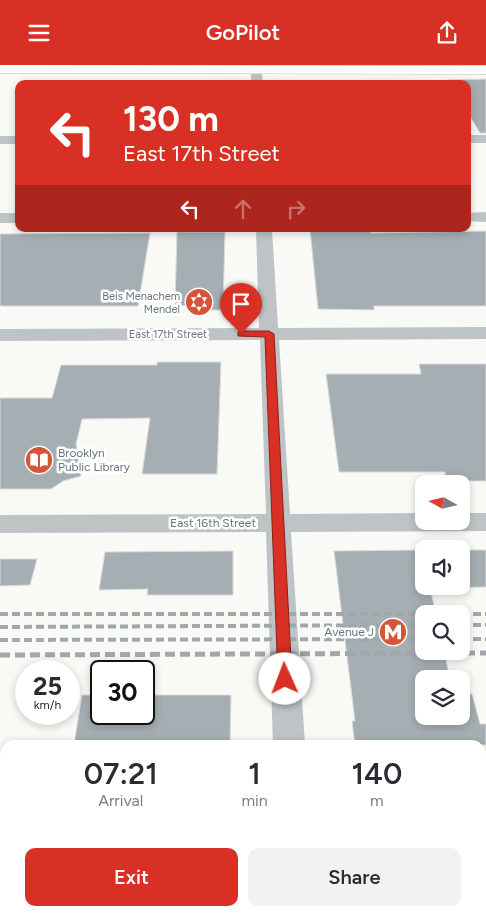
<!DOCTYPE html>
<style>
body{margin:0;font-family:Figtree,sans-serif;background:#f2f2f3;color:#2b2b33;height:100vh;display:flex;flex-direction:column;font-size:19px;white-space:nowrap}
*{box-sizing:border-box;margin:0}
p{font-size:16px;color:#7c7c81}
.icon{flex:none;width:28px;height:28px;fill:none;stroke:currentColor;stroke-width:2;stroke-linecap:round;stroke-linejoin:round}
.map{position:relative;flex:1;overflow:hidden}
.panel{position:absolute;left:0px;top:675px;width:486px;height:176px;display:flex;flex-direction:column;background:#fff;border-radius:15px 15px 0 0;box-shadow:0 2px 8px #0003}
.panel>*{flex:none}
.banner{position:absolute;left:15px;top:15px;width:456px;height:152px;border-radius:10px;box-shadow:0 2px 8px #0003;background:#d93025;color:#fff;overflow:hidden}
.needle{width:32px;rotate:278deg}
.buttons{position:absolute;left:415px;top:410px;display:grid;gap:10px}
.buttons a{display:grid;place-items:center;width:55px;height:55px;border-radius:10px;background:#fff;box-shadow:0 2px 8px #0003;font-size:25px}
.speed{position:absolute;left:15px;top:595px;display:flex;gap:10px;font-size:25px;font-weight:700;text-align:center}
.speed>*{display:grid;place-content:center;width:65px;height:65px;border-radius:50%;background:#fff;box-shadow:0 2px 8px #0003;line-height:1}
.speed small{font-size:12px;font-weight:400}
.speed .limit{border:2px solid #111;border-radius:8px;background:#fff;color:#111}
.pin{position:absolute;display:grid;place-items:center;width:42px;height:42px;color:#fff;margin:-51px -21px;border-radius:50% 50% 50% 0;rotate:-45deg;box-shadow:0 0 5px #0007}
.pin .icon{rotate:45deg}
.me{position:absolute;width:55px;margin:-28px;rotate:358deg;stroke-linejoin:round;filter:drop-shadow(0 0 4px #0008)}
.turn{display:flex;align-items:center;gap:18px;height:105px;padding:0 25px;font-size:22px}
.turn .icon{width:65px;height:65px;stroke-width:2.5}
.turn b{display:block;font-size:35px;line-height:42px}
.lanes{display:flex;align-items:center;height:48px;padding:0 25px;background:#0003;justify-content:center;gap:25px;direction:ltr}
.lanes .off{opacity:.35}
.eta{display:flex;justify-content:space-evenly;align-items:center;height:85px;text-align:center}
.eta b{font-size:30px;font-weight:600;line-height:35px}
.cta{display:flex;gap:10px;margin-top:auto;padding:10px 25px}
.cta a{flex:1;height:58px;border-radius:10px;background:#d93025;color:#fff;font-size:20px;font-weight:600;line-height:58px;text-align:center}
.cta a+a{background:#f2f2f3;color:#2b2b33}
header{display:flex;justify-content:space-between;align-items:center;height:65px;padding:0 25px;background:#d93025;color:#fff;font-size:22px;font-weight:600}
.map>svg:first-child{display:block}
.building{fill:#a5aeb3;stroke:#dadad9}
.lines{fill:none;stroke-linecap:round;stroke-linejoin:round}
.secondary-casing{stroke:#b3b9bd;stroke-width:1}
.minor{fill:#bec3c6;fill-rule:evenodd}
.secondary{fill:#fff;fill-rule:evenodd}
.rail-far1{stroke:#a0a8ac;stroke-width:4;stroke-dasharray:8 4;stroke-linecap:butt}
.rail{stroke:#a0a8ac;stroke-width:5;stroke-dasharray:10 5;stroke-linecap:butt}
.route{fill:#d93025;stroke:#8d1f18}
.labels{text-anchor:middle;dominant-baseline:central;stroke-width:5;stroke-linejoin:round;paint-order:stroke}
.far-poi-label{font-size:11px;fill:#66767f;stroke:#fff;text-anchor:end}
.far-street-label{font-size:11px;fill:#66767f;stroke:#fff}
.poi-label{font-size:12px;fill:#66767f;stroke:#fff;text-anchor:start}
.street-label{font-size:12px;fill:#66767f;stroke:#fff}
</style>
<header><svg class="icon" aria-label="menu" viewBox="0 0 24 24"><path d="M4 6h16M4 12h16M4 18h16"/></svg>GoPilot<svg class="icon" aria-label="share" viewBox="0 0 24 24"><path d="M12 15V3M7 8l5-5 5 5M5 13v7h14v-7"/></svg></header>
<div class="map">
<svg width="486" height="851" viewBox="0 0 486 851">
<rect width="100%" height="100%" fill="#f9f9f6"/>
<!-- building -->
<g class="building">
<polygon points="486,14 486,68 480,68 468,48 468,19 449,19 447,15"/>
<polygon points="310,164 370,164 371,168 486,166 486,241 374,241 374,245 318,244"/>
<polygon points="177,167 225,167 223,245 195,245 195,240 175,241"/>
<polygon points="150,168 138,241 0,241 0,169"/>
<polygon points="157,297 221,297 217,409 142,409 150,353 82,354 76,379 81,411 63,416 51,424 0,424 0,333 52,333 61,300 157,300"/>
<polygon points="419,299 486,299 486,416 453,416 452,413 446,413 445,407 339,407 326,309 421,309"/>
<polygon points="424,485 424,521 461,521 461,485 486,485 486,522 430,523 436,549 424,549 424,586 444,586 450,614 424,614 424,651 461,651 461,629 472,629 480,659 486,659 486,680 355,680 352,656 355,656 334,486"/>
<polygon points="233,486 233,530 147,530 148,524 99,525 105,487"/>
<polygon points="0,494 37,494 30,520 0,521"/>
<polygon points="82,630 101,630 101,649 144,649 144,630 231,630 230,680 74,680"/>
</g>
<g class="lines">
<defs>
<polygon id="secondary" points="0,0 486,1 486,9 0,8"/>
</defs>
<!-- secondary casing -->
<use href="#secondary" class="secondary-casing"/>
<!-- minor -->
<g class="minor">
<polygon points="251,0 261,0 263,19 251,19"/>
<rect x="468" y="70" width="18" height="8"/>
<rect x="0" y="71" width="19" height="8"/>
<polygon points="486,147 486,157 468,156 468,148"/>
<rect x="0" y="148" width="19" height="10"/>
<polygon points="256,164 272,164 278,263 486,262 486,274 279,275 290,449 424,448 424,456 461,456 461,448 486,448 486,466 291,467 305,680 273,680 266,467 0,468 0,450 266,449 260,275 0,276 0,264 259,263"/>
<rect x="481" y="778" width="5" height="36"/>
<rect x="0" y="780" width="5" height="36"/>
<polygon points="278,846 314,846 315,851 279,851"/>
</g>
<!-- secondary -->
<use href="#secondary" class="secondary"/>
<!-- rail-far1 -->
<g class="rail-far1">
<polyline points="0,549 424,549"/>
<polyline points="461,549 486,549"/>
<polyline points="461,560 486,560"/>
<polyline points="0,562 424,560"/>
<polyline points="461,574 486,574"/>
<polyline points="0,575 424,574"/>
</g>
<!-- rail -->
<polyline class="rail" points="0,590 486,588"/>
</g>
<!-- route -->
<polygon class="route" points="241,266 269,266 274,269 292,614 290,619 285,621 280,619 278,614 265,272 238,271 238,267"/>
<!-- icons -->
<defs>
<symbol id="synagogue-disc" viewBox="-11 -11 22 22"><circle r="9.5" fill="#d85438" stroke="#fff"/><path d="M0-6.5L5.6 3.2H-5.6ZM0 6.5L5.6-3.2H-5.6Z" fill="#fff"/></symbol>
<symbol id="library-disc" viewBox="-11 -11 22 22"><circle r="9.5" fill="#d85438" stroke="#fff"/><path d="M-6-4Q-3-5.5-.7-3.5V5Q-3 3-6 4ZM6-4Q3-5.5 .7-3.5V5Q3 3 6 4Z" fill="#fff"/></symbol>
<symbol id="metro-disc" viewBox="-11 -11 22 22"><circle r="9.5" fill="#d85438" stroke="#fff"/><path d="M-5.5 5V-5H-3L0 0L3-5H5.5V5H3V-.5L0 4L-3-.5V5Z" fill="#fff"/></symbol>
</defs>
<g fill-rule="evenodd">
<use href="#synagogue-disc" x="183" y="221" width="32" height="32"/>
<use href="#library-disc" x="23" y="379" width="32" height="32"/>
<use href="#metro-disc" x="377" y="551" width="32" height="32"/>
</g>
<g class="labels">
<!-- far-poi labels -->
<g class="far-poi-label">
<text x="180" y="231">Beis Menachem<tspan x="180" dy="13">Mendel</tspan></text>
</g>
<!-- far-street labels -->
<g class="far-street-label">
<text x="168" y="269">East 17th Street</text>
</g>
<!-- poi labels -->
<g class="poi-label">
<text x="58" y="388">Brooklyn<tspan x="58" dy="14">Public Library</tspan></text>
<text x="374" y="567" text-anchor="end">Avenue J</text>
</g>
<!-- street labels -->
<g class="street-label">
<text x="213" y="458">East 16th Street</text>
</g>
</g>
</svg>
<div class="buttons">
<a><svg class="needle" viewBox="-14 -14 28 28"><path d="M0-13l5 13h-10z" fill="#e53935"/><path d="M0 13l5-13h-10z" fill="#7c7c81"/></svg></a>
<a><svg class="icon" aria-label="sound" viewBox="0 0 24 24"><path d="M4 9h4l5-4v14l-5-4H4zM17 9q2 3 0 6"/></svg></a>
<a><svg class="icon" aria-label="search" viewBox="0 0 24 24"><circle cx="10" cy="10" r="6"/><path d="M15 15l6 6"/></svg></a>
<a><svg class="icon" aria-label="layers" viewBox="0 0 24 24"><path d="M12 4l9 5-9 5-9-5zM3 14l9 5 9-5"/></svg></a>
</div>
<div class="speed"><div>25<small>km/h</small></div><div class="limit">30</div></div>
<div class="pin" style="left:241px;top:269px;background:#d93025"><svg class="icon" aria-label="arrive" viewBox="0 0 24 24"><path d="M6 21V4h12l-3 4 3 4H6"/></svg></div>
<svg class="me" style="left:285px;top:614px" viewBox="-20 -20 40 40"><circle r="19" fill="#fff"/><path d="M0-13L10 11 0 6-10 11z" fill="#d93025"/></svg>
<div class="banner">
<div class="turn"><svg class="icon" aria-label="left" viewBox="0 0 24 24"><path d="M17 20v-9H6M10 6l-5 5 5 5"/></svg><div><b>130 m</b>East 17th Street</div></div>
<div class="lanes"><svg class="icon" aria-label="left" viewBox="0 0 24 24"><path d="M17 20v-9H6M10 6l-5 5 5 5"/></svg><svg class="icon off" aria-label="ahead" viewBox="0 0 24 24"><path d="M12 20V5M6 11l6-6 6 6"/></svg><svg class="icon off" aria-label="right" viewBox="0 0 24 24"><path d="M7 20v-9h11M14 6l5 5-5 5"/></svg></div>
</div>
<section class="panel">
<div class="eta">
<div><b>07:21</b><p>Arrival</p></div>
<div><b>1</b><p>min</p></div>
<div><b>140</b><p>m</p></div>
</div>
<div class="cta"><a>Exit</a><a>Share</a></div>
</section>
</div>
